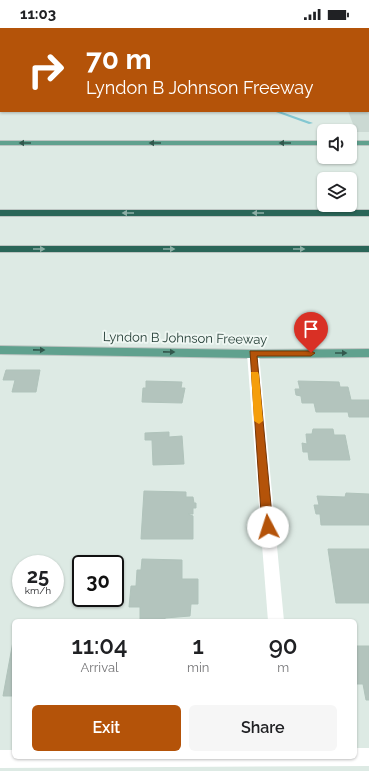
<!DOCTYPE html>
<style>
body{margin:0;font-family:Raleway,sans-serif;background:#f6f6f6;color:#202124;height:100vh;display:flex;flex-direction:column;font-size:15px;white-space:nowrap}
*{box-sizing:border-box;margin:0}
p{font-size:13px;color:#757577}
.icon{flex:none;width:22px;height:22px;fill:none;stroke:currentColor;stroke-width:2;stroke-linecap:round;stroke-linejoin:round}
.map{position:relative;flex:1;overflow:hidden}
.sheet{position:absolute;left:12px;top:591px;width:345px;height:140px;display:flex;flex-direction:column;background:#fff;border-radius:6px;box-shadow:0 1px 3px #0004}
.sheet>*{flex:none}
.banner{position:absolute;left:0px;top:0px;width:369px;height:84px;box-shadow:0 1px 3px #0004;background:#b45309;color:#fff;overflow:hidden}
.tools{position:absolute;left:317px;top:96px;display:grid;gap:8px}
.tools a{display:grid;place-items:center;width:40px;height:40px;border-radius:6px;background:#fff;box-shadow:0 1px 3px #0004;font-size:20px}
.speed{position:absolute;left:12px;top:527px;display:flex;gap:8px;font-size:20px;font-weight:700;text-align:center}
.speed>*{display:grid;place-content:center;width:52px;height:52px;border-radius:50%;background:#fff;box-shadow:0 1px 3px #0004;line-height:1}
.speed small{font-size:10px;font-weight:400}
.speed .limit{border:2px solid #111;border-radius:6px;background:#fff;color:#111}
.pin{position:absolute;display:grid;place-items:center;width:34px;height:34px;color:#fff;margin:-41px -17px;border-radius:50% 50% 50% 0;rotate:-45deg;box-shadow:0 0 4px #0007}
.pin .icon{rotate:45deg}
.me{position:absolute;width:44px;margin:-22px;rotate:355deg;stroke-linejoin:round;filter:drop-shadow(0 0 3px #0008)}
.turn{display:flex;align-items:center;gap:14px;height:84px;padding:0 20px;font-size:18px}
.turn .icon{width:52px;height:52px;stroke-width:2.5}
.turn b{display:block;font-size:28px;line-height:34px}
.eta{display:flex;justify-content:space-evenly;align-items:center;height:68px;text-align:center}
.eta b{font-size:24px;font-weight:600;line-height:28px}
.cta{display:flex;gap:8px;margin-top:auto;padding:8px 20px}
.cta a{flex:1;height:46px;border-radius:6px;background:#b45309;color:#fff;font-size:16px;font-weight:600;line-height:46px;text-align:center}
.cta a+a{background:#f6f6f6;color:#202124}
.status{display:flex;justify-content:space-between;align-items:center;height:28px;padding:0 20px;background:#fff;direction:ltr}
.status svg{height:11px;fill:currentColor}
.map>svg:first-child{display:block}
.built{fill:#cbd9d3}
.green{fill:#b5dcbe}
.lines{fill:none;stroke-linecap:round;stroke-linejoin:round}
.stream{fill:#83c7d1;fill-rule:evenodd}
.building{fill:#b3c4bd;stroke:#b0c3bb}
.major-casing{stroke:#bcc4c1;stroke-width:2}
.highway-casing{stroke:#bcc4c1;stroke-width:2}
.minor{fill:#fff;fill-rule:evenodd}
.major{fill:#60a18e;fill-rule:evenodd}
.highway{fill:#2a6658;fill-rule:evenodd}
.oneway{fill:#32584d}
.oneway2{fill:#8caea5}
.route{fill:#b45309;stroke:#753606}
.slow{fill:#f59e0b}
.labels{text-anchor:middle;dominant-baseline:central;stroke-width:4;stroke-linejoin:round;paint-order:stroke}
.street-label{font-size:13px;fill:#1f3931;stroke:#eef6f2}
</style>
<div class="status"><b>11:03</b><svg viewBox="0 0 49 12"><path d="M0 12V9h3v3zM5 12V6h3v6zM10 12V3h3v9zM15 12V0h3v12zM26 1h20v11H26zM47 4h2v5h-2z"/></svg></div>
<div class="map">
<svg width="369" height="743" viewBox="0 0 369 743">
<rect width="100%" height="100%" fill="#ddeae4"/>
<!-- built -->
<polygon class="built" points="318,0 369,0 369,104 356,104 348,83 368,83 368,1"/>
<!-- green -->
<polygon class="green" points="0,0 310,0 311,1 1,1 0,7"/>
<g class="lines">
<!-- stream -->
<g class="stream">
<polygon points="95,0 99,0 94,1"/>
<polygon points="152,0 186,0 184,1 150,1"/>
<rect x="0" y="29" width="1" height="2"/>
<polygon points="273,83 279,83 313,95 309,96"/>
</g>
</g>
<!-- building -->
<g class="building">
<polygon points="6,342 40,342 36,364 12,364 15,352 3,352"/>
<polygon points="146,353 182,354 181,360 185,360 182,375 142,374 143,360 146,360"/>
<polygon points="298,353 339,354 340,359 348,359 351,372 369,372 369,389 349,389 348,384 316,384 314,375 302,375 301,368 296,367 295,361 300,361"/>
<polygon points="313,401 333,401 334,407 345,407 350,432 309,432 308,424 303,424 302,415 307,416 306,406 312,406"/>
<polygon points="169,404 169,409 182,408 184,436 153,437 152,412 145,412 145,405"/>
<polygon points="144,463 186,464 186,469 193,469 194,475 196,475 196,480 193,480 193,486 188,486 193,488 193,511 141,511"/>
<polygon points="346,465 369,466 369,497 321,497 320,486 316,486 314,477 319,477 317,468 345,469"/>
<polygon points="328,521 369,521 369,575 336,575"/>
<polygon points="142,531 182,532 182,551 198,551 198,576 191,576 190,588 165,590 165,593 140,593 140,579 129,579 131,558 136,558 137,542 141,542"/>
<polygon points="14,608 14,668 3,668"/>
<polygon points="355,618 369,618 369,672 366,672 363,656 355,656"/>
</g>
<g class="lines">
<defs>
<g id="major">
<rect x="0" y="113" width="324" height="4"/>
<rect x="350" y="113" width="19" height="4"/>
<polygon points="0,318 253,322 369,321 369,329 253,330 0,326"/>
</g>
<g id="highway">
<rect x="0" y="182" width="369" height="6"/>
<rect x="0" y="218" width="369" height="6"/>
</g>
</defs>
<!-- major casing -->
<use href="#major" class="major-casing"/>
<!-- highway casing -->
<use href="#highway" class="highway-casing"/>
<!-- minor -->
<g class="minor">
<polygon points="253,322 259,326 284,593 268,593 247,326"/>
<polygon points="355,720 369,720 369,738 0,740 0,722 14,722 14,729 355,729"/>
</g>
<!-- major -->
<use href="#major" class="major"/>
<!-- highway -->
<use href="#highway" class="highway"/>
</g>
<!-- one-way arrows -->
<defs><path id="oneway-solid" d="M-6-.8H1V-3.2L6.5 0L1 3.2V.8H-6Z"/></defs>
<g class="oneway">
<use href="#oneway-solid" transform="translate(25 115) rotate(-180)"/>
<use href="#oneway-solid" transform="translate(155 115) rotate(-180)"/>
<use href="#oneway-solid" transform="translate(285 115) rotate(180)"/>
<use href="#oneway-solid" transform="translate(39 322) rotate(1)"/>
<use href="#oneway-solid" transform="translate(169 324) rotate(1)"/>
<use href="#oneway-solid" transform="translate(341 325)"/>
</g>
<g class="oneway2">
<use href="#oneway-solid" transform="translate(128 185) rotate(180)"/>
<use href="#oneway-solid" transform="translate(258 185) rotate(180)"/>
<use href="#oneway-solid" transform="translate(39 221)"/>
<use href="#oneway-solid" transform="translate(169 221)"/>
<use href="#oneway-solid" transform="translate(299 221)"/>
</g>
<!-- route -->
<polygon class="route" points="250,323 311,323 315,325 311,328 257,328 273,499 272,502 264,502 262,499"/>
<!-- slow -->
<polygon class="slow" points="251,344 258,344 259,347 263,393 259,396 254,393"/>
<g class="labels">
<!-- street labels -->
<g class="street-label">
<text transform="translate(185 310) rotate(1)">Lyndon B Johnson Freeway</text>
</g>
</g>
</svg>
<div class="tools">
<a><svg class="icon" aria-label="sound" viewBox="0 0 24 24"><path d="M4 9h4l5-4v14l-5-4H4zM17 9q2 3 0 6"/></svg></a>
<a><svg class="icon" aria-label="layers" viewBox="0 0 24 24"><path d="M12 4l9 5-9 5-9-5zM3 14l9 5 9-5"/></svg></a>
</div>
<div class="speed"><div>25<small>km/h</small></div><div class="limit">30</div></div>
<div class="pin" style="left:311px;top:325px;background:#d93025"><svg class="icon" aria-label="arrive" viewBox="0 0 24 24"><path d="M6 21V4h12l-3 4 3 4H6"/></svg></div>
<svg class="me" style="left:268px;top:499px" viewBox="-20 -20 40 40"><circle r="19" fill="#fff"/><path d="M0-13L10 11 0 6-10 11z" fill="#b45309"/></svg>
<div class="banner">
<div class="turn"><svg class="icon" aria-label="right" viewBox="0 0 24 24"><path d="M7 20v-9h11M14 6l5 5-5 5"/></svg><div><b>70 m</b>Lyndon B Johnson Freeway</div></div>
</div>
<section class="sheet">
<div class="eta">
<div><b>11:04</b><p>Arrival</p></div>
<div><b>1</b><p>min</p></div>
<div><b>90</b><p>m</p></div>
</div>
<div class="cta"><a>Exit</a><a>Share</a></div>
</section>
</div>
